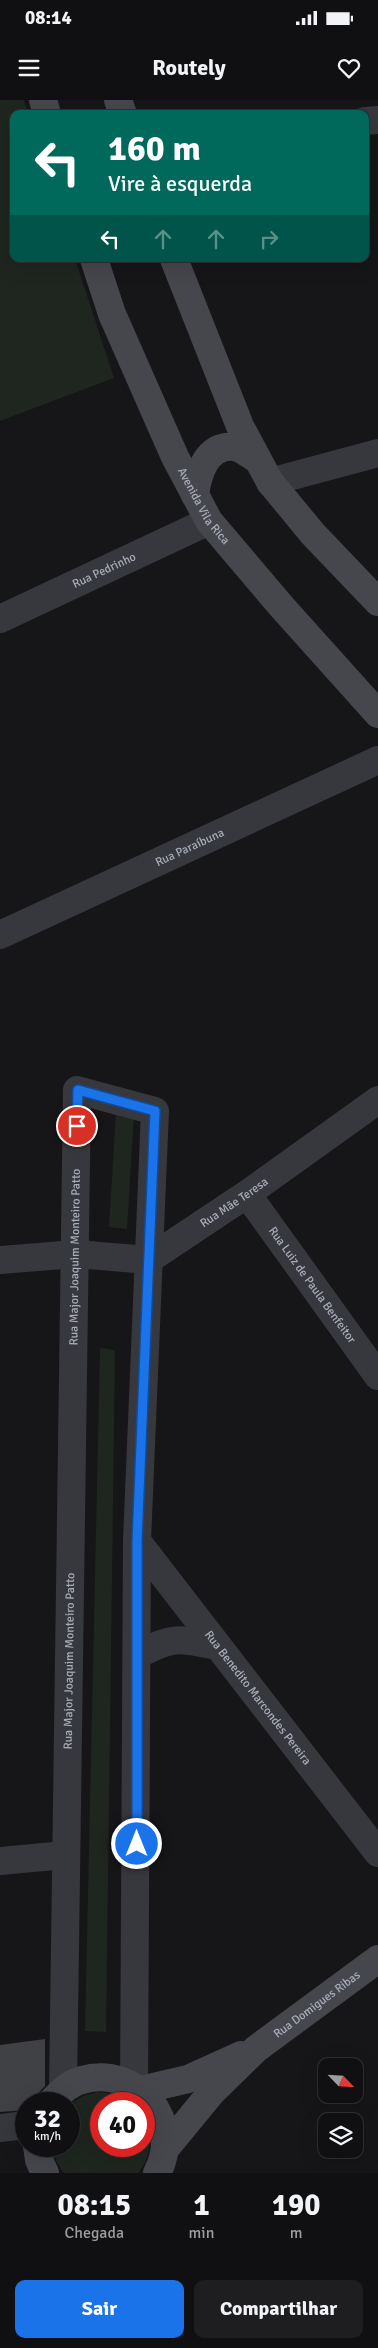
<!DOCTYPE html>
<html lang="pt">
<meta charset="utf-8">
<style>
body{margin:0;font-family:Signika,sans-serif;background:#1e1e20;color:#f1f3f6;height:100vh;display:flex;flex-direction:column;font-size:19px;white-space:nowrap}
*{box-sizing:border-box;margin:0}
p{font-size:16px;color:#9c9d9f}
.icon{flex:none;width:28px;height:28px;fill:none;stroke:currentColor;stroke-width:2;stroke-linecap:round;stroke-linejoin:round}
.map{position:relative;height:2073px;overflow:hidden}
.details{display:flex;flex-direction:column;background:#101012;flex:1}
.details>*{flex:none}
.top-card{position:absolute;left:10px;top:10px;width:359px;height:152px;border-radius:10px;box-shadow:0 5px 20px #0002,0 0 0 1px #303032;background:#00695c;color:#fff;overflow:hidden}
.needle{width:32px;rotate:115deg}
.buttons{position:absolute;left:318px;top:1958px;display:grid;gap:10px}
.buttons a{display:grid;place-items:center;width:45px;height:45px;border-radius:10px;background:#101012;box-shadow:0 5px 20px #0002,0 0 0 1px #303032;font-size:25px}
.speed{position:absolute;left:15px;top:1992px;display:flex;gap:10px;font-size:25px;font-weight:700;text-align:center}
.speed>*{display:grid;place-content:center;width:65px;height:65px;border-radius:50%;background:#101012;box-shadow:0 5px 20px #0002,0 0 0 1px #303032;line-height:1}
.speed small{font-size:12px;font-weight:400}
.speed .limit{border:8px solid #d22;background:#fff;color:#111}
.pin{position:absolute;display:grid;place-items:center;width:42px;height:42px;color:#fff;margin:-21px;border:2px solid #fff;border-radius:50%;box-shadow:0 1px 5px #0007}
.me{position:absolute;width:55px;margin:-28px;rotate:0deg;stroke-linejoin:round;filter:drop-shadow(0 0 4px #0008)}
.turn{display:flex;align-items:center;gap:18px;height:105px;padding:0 15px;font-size:22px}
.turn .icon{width:65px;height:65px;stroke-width:2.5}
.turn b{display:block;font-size:35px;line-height:42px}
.lanes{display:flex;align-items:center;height:48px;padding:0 15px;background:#0003;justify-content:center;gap:25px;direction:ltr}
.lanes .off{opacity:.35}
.eta{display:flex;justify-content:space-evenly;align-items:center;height:85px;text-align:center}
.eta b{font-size:30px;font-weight:800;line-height:35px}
.button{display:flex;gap:10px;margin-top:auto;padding:10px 15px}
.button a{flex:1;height:58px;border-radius:10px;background:#1a73e8;color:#fff;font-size:20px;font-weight:800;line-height:58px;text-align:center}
.button a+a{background:#1e1e20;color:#f1f3f6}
.status{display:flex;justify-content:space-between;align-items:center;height:35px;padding:0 25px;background:#101012;direction:ltr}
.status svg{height:14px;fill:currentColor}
header{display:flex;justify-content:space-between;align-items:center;height:65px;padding:0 15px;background:#101012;font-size:22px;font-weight:800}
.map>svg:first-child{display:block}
.green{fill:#1e261f}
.building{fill:#404145}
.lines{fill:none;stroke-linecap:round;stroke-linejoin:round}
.minor{stroke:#37383d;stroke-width:28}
.tertiary{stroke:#37383d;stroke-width:28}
.secondary{stroke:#45474d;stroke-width:28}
.route-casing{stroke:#114b97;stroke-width:12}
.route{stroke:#1a73e8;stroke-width:9}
.labels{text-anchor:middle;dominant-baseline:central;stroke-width:5;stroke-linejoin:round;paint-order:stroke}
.street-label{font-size:12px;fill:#a8adb8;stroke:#111113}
</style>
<div class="status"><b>08:14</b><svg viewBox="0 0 49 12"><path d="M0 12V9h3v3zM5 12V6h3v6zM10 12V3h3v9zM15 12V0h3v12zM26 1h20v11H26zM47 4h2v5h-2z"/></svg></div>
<header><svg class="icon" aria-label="menu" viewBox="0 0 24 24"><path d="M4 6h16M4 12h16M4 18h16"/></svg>Routely<svg class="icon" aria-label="heart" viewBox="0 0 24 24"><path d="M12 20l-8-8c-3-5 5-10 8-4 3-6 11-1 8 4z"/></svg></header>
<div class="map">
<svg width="378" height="2073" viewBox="0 0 378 2073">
<rect width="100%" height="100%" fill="#161618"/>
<!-- green -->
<g class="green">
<polygon points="0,0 24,0 28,14 14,14 14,159 75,159 114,278 0,321"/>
<polygon points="116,1012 134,1014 127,1129 109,1127"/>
<polygon points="100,1248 115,1250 106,1932 85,1931"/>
<path d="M98 1992 114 1994 132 2004H101V2046H144V2019C153 2035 151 2059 138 2073H64L57 2063 52 2046H69V2005L83 1996Z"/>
</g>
<!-- building -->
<polygon class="building" points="45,1939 45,1986 38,1993 34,2004 26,2004 26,2010 0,2012 0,1945"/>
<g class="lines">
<!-- minor -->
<g class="minor">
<polyline points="365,21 378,20"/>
<polyline points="270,382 378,353"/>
<path id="s1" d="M0 519 209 421"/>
<path id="s2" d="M0 835 378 660"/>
<path id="s3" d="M247 1094 378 1276"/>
<path id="s4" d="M0 1160 76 1154 148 1160 247 1094 378 1000"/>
<path id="s5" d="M137 1441 378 1753"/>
<polyline points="0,1761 65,1755"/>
</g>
<!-- tertiary -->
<g class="tertiary">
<path d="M137 1555C174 1536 177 1538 217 1546"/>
<path id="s6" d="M63 1989 77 990 155 1011 137 1441 134 1986"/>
<polyline points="0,2028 26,2025"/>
</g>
<!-- secondary -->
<g class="secondary">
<polyline points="43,0 47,14"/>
<polyline points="118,0 123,14"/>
<path id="s7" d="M94 159 112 214 175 357 209 421 282 507 378 614"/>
<polyline points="174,159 240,326 270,382 313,434 378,502"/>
<path d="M195 395C198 374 206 344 234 347 242 348 251 356 258 360"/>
<polyline points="141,1990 188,1979 241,1955"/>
<path d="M49 2004C59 1994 69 1983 82 1980 138 1964 184 2023 157 2073"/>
<polyline points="37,2046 39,2060 45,2073"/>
<path id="s8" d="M165 2049 211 1993 256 1949 378 1859"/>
</g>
</g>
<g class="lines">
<defs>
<polyline id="route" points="77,1026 78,990 155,1011 137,1441 137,1744"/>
</defs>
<!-- route casing -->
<use href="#route" class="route-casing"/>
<!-- route -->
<use href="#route" class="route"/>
</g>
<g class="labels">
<!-- street labels -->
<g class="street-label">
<text stroke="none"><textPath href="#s7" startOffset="271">Avenida Vila Rica</textPath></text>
<text stroke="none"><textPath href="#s1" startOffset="115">Rua Pedrinho</textPath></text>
<text stroke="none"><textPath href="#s2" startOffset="209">Rua Paraíbuna</textPath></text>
<text stroke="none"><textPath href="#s4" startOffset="252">Rua Mãe Teresa</textPath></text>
<text stroke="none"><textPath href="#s6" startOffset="832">Rua Major Joaquim Monteiro Patto</textPath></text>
<text stroke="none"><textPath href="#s3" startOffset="112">Rua Luiz de Paula Benfeitor</textPath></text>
<text stroke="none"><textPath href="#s6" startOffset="428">Rua Major Joaquim Monteiro Patto</textPath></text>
<text stroke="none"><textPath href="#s5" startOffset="198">Rua Benedito Marcondes Pereira</textPath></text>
<text stroke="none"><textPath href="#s8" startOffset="211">Rua Domigues Ribas</textPath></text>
</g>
</g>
</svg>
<div class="buttons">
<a><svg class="needle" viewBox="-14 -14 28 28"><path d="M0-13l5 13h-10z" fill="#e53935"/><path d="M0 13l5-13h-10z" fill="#9c9d9f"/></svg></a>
<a><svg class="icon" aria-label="layers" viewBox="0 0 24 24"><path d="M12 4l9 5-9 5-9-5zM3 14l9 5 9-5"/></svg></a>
</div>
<div class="speed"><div>32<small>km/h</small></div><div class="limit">40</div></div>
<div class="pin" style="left:77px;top:1026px;background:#d93025"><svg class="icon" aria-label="arrive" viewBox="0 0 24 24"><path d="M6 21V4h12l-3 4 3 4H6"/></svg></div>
<svg class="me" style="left:137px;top:1744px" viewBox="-20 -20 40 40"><circle r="17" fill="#1a73e8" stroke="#fff" stroke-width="3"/><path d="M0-11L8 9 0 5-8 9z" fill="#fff"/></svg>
<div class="top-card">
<div class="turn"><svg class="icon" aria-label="left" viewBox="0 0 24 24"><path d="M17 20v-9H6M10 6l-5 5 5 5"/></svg><div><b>160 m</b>Vire à esquerda</div></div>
<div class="lanes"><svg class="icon" aria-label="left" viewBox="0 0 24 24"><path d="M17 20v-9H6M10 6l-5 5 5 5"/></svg><svg class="icon off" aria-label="ahead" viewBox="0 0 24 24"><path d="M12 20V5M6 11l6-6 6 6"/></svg><svg class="icon off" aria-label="ahead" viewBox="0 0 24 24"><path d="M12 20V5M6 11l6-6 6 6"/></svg><svg class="icon off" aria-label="right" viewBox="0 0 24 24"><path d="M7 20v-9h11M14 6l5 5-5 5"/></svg></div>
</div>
</div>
<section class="details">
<div class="eta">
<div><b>08:15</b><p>Chegada</p></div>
<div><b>1</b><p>min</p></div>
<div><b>190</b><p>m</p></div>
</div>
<div class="button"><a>Sair</a><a>Compartilhar</a></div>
</section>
